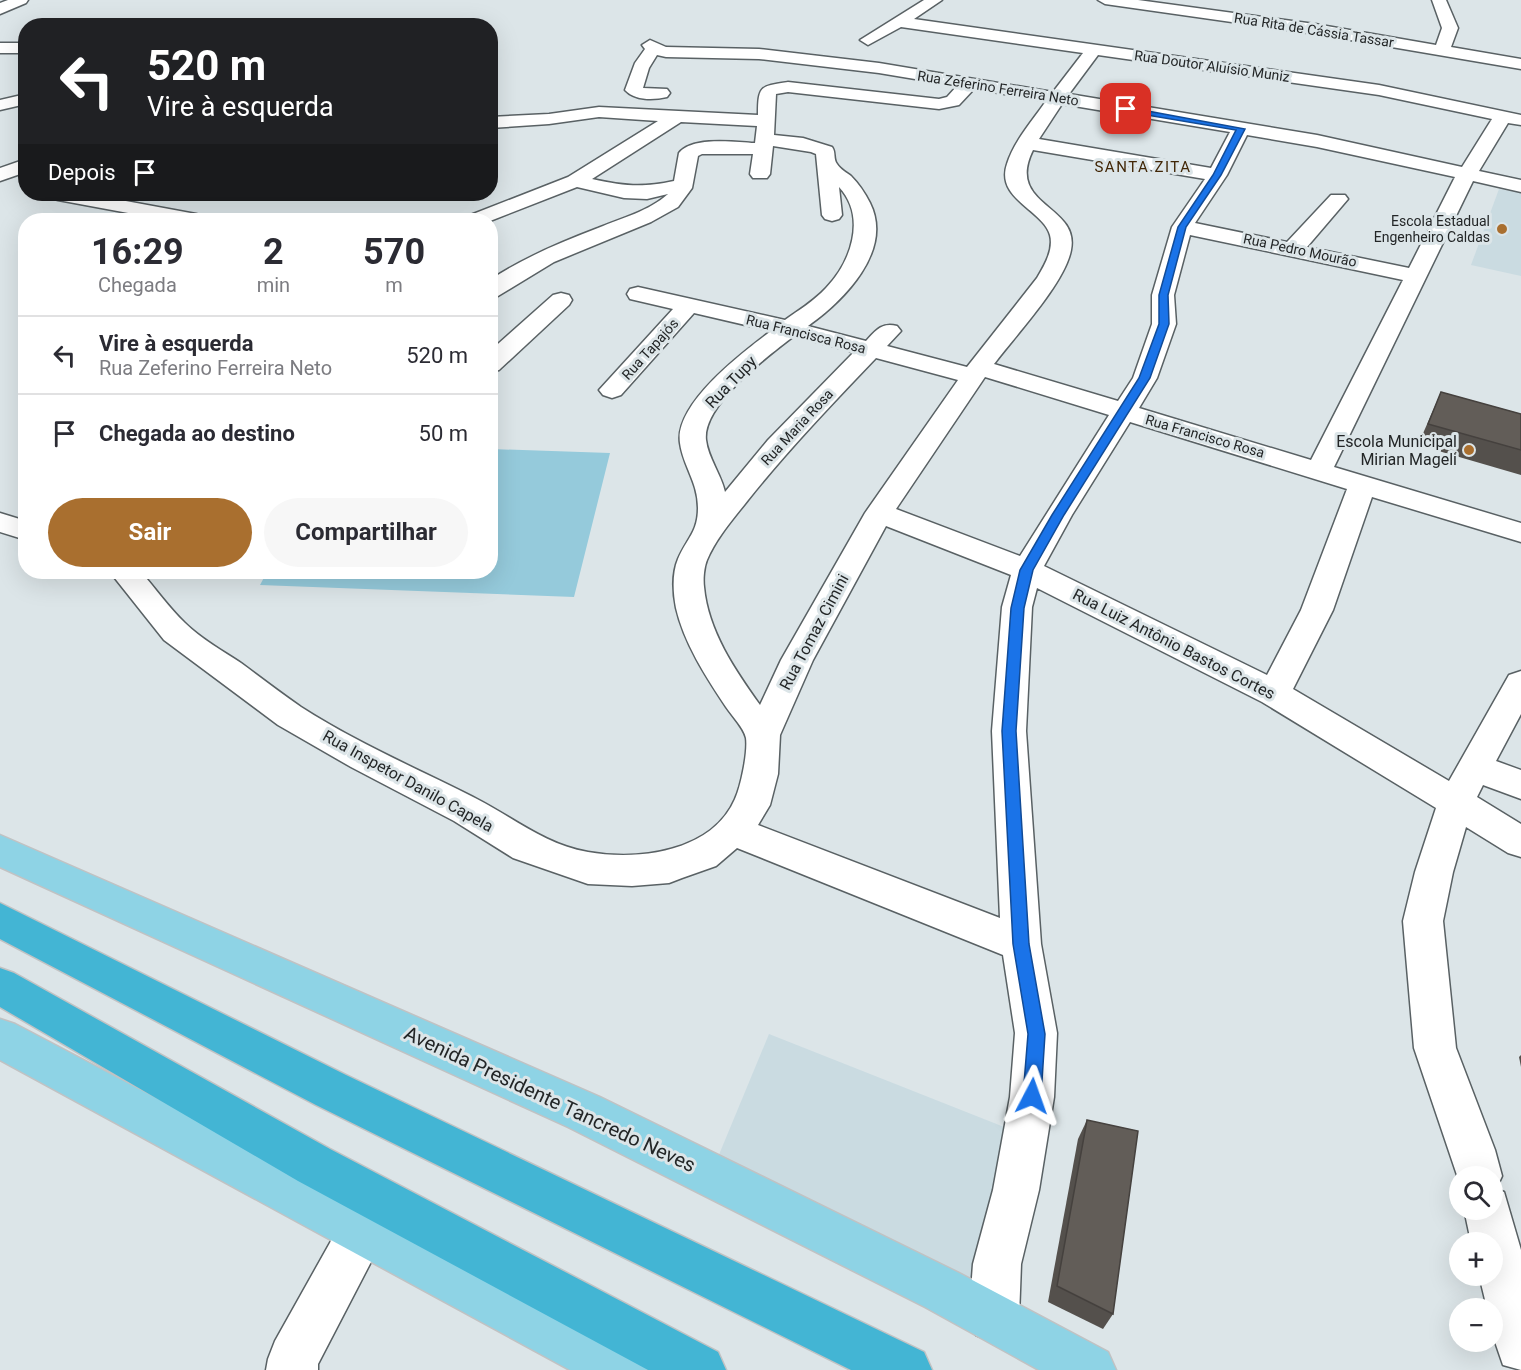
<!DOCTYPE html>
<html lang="pt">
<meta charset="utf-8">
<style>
body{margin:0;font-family:Roboto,sans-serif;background:#f7f7f7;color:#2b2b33;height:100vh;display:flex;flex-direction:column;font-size:22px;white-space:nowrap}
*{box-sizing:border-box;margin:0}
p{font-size:20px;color:#7c7c81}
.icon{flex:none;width:33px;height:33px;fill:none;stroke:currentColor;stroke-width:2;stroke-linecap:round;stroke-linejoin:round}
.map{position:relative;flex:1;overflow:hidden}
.panel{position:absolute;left:18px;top:213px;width:480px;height:366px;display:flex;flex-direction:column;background:#fff;border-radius:24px;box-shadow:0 6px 24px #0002}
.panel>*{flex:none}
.hud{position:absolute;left:18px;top:18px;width:480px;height:183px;border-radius:24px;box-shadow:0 6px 24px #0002;background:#202124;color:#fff;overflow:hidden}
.buttons{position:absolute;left:1449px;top:1166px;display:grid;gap:12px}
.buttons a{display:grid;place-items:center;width:54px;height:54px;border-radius:50%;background:#fff;box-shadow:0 6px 24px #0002;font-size:30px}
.pin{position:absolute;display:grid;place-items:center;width:51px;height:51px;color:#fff;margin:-26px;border-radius:12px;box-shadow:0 3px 9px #0006}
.me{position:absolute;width:66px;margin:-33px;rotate:4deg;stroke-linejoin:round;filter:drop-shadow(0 0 4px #0008)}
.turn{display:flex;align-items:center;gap:21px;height:126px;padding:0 30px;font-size:27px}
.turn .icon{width:78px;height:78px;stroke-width:2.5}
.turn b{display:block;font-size:42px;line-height:51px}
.then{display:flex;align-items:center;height:57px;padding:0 30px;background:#0003;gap:12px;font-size:22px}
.eta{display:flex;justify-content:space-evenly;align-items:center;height:102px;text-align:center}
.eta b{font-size:36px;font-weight:700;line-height:42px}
.primary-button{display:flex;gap:12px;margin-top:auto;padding:12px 30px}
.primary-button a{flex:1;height:69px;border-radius:36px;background:#a96f2f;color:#fff;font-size:24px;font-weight:700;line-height:69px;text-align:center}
.primary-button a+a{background:#f7f7f7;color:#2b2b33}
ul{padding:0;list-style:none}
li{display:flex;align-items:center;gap:18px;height:78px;padding:0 30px;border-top:2px solid #e1e1e2}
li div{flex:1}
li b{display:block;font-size:22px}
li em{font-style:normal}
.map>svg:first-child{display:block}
.built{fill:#cadbe1}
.green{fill:#95cadb}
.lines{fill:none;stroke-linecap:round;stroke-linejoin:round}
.minor-casing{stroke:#596164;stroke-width:3}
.major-casing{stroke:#c1c2c3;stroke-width:3}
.highway-casing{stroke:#c1c2c3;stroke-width:3}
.minor{fill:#fff;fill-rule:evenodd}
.major{fill:#8ed3e5;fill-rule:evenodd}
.highway{fill:#43b5d4;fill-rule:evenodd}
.wall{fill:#54504c}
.building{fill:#625d58;stroke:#45413e;stroke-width:1.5}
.route{fill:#1a73e8;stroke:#114b97;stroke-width:1.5}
.poi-dot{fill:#a96f2f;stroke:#dce5e8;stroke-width:2}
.labels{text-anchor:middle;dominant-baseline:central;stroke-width:6;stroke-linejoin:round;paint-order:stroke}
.far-street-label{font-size:14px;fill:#232627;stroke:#dce5e8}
.far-poi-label{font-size:14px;fill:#232627;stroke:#dce5e8;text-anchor:end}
.far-neighbourhood-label{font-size:15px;letter-spacing:1.5px;fill:#412606;stroke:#dce5e8}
.street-label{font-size:16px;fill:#232627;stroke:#dce5e8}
.poi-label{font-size:16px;fill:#232627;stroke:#dce5e8;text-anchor:end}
.near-street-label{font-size:20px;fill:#232627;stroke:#dce5e8}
</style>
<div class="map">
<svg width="1521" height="1370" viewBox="0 0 1521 1370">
<rect width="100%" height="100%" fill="#dce5e8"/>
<!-- built -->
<g class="built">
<polygon points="1499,189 1521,193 1521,276 1471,265"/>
<polygon points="769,1034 1037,1140 989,1312 706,1186"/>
</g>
<!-- green -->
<polygon class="green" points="491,449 610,453 574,597 260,585 267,572 490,572"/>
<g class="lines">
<defs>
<g id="minor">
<polygon points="8,0 28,0 26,3 0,14 0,3"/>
<path d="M924 0H942L914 19 1379 85 1521 115V125L1508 123 1479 171 1521 180V192L1473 181 1334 467 1521 523V542L1372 497 1333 610 1293 689 1449 781 1509 675 1521 671V714L1496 761 1521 770V799L1483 785 1477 797 1521 824V857L1508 853 1466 827 1453 872 1443 921 1456 1048 1495 1150 1502 1176 1496 1189 1504 1192 1521 1250V1370L1503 1365 1492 1333V1308H1487L1479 1275H1492V1242H1471L1464 1209H1492V1176H1460V1184L1414 1048 1403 921 1415 872 1436 808 1262 702 1037 588 1032 607 1026 731 1041 944 1057 1033 1054 1097 1039 1190 1021 1264 1019 1317 1012 1335 994 1342 976 1335 969 1317 973 1264 993 1190 1010 1097 1015 1033 1003 955 737 848 716 866 682 878 669 883 632 886 588 884 513 858 454 821 351 767 278 725 164 640 110 572H141C156 589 169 608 185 623 201 639 223 651 241 663 261 678 281 693 301 707 357 743 418 769 477 799 514 818 546 845 588 852 638 861 712 852 735 799 741 786 748 752 746 738 744 728 732 716 726 707 706 677 684 643 676 608 673 593 672 573 678 559 687 538 698 532 698 508 698 482 683 466 680 443 674 404 743 352 771 331L694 313 621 395 612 398 603 395 599 390 673 309 630 299 627 294 630 289 638 287 785 320C799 310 814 301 826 288 851 262 867 217 839 187L842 215 839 219 832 221 825 219 822 215 816 154 811 152 773 146 770 174 767 178H753L750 174 753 154H702L698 156 692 188 678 207 651 222 554 262 498 296 490 298V280C523 258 561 242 598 228 622 218 649 211 668 194L647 199 624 198 577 187 490 221 465 220 468 216 568 177 658 121 599 117 549 124 490 128V117L549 114 599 107 758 115C758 86 760 86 788 82L939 99 947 97 957 86 879 73 759 59 666 57 657 55 649 68 643 88 667 89 670 93 667 97C654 100 635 101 625 90L635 63 645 49 642 45 650 40 666 47 759 49 879 63 1053 92 1083 53 901 27 868 45 860 40ZM1098 55 1379 95 1492 119 1462 167 1317 135 1069 94ZM974 89 1046 101C1033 120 1014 141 1007 164 995 199 1043 210 1050 235 1054 250 1044 266 1037 278L967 367 887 346 901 331 897 326C882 322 876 330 866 341L808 326C843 301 894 251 870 203 865 193 859 184 851 176 847 173 840 169 837 164 833 159 836 152 832 147L803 138 774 135 776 94 788 92 939 109 959 105ZM1062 104 1230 132 1211 168 1039 139ZM681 122 757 126 755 143C736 142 692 136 679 153L674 181C641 188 625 186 592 179ZM1247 135 1317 147 1455 177 1409 268 1307 247 1348 199 1345 195H1331L1287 242 1195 223 1227 175ZM1033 150 1205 179 1172 227 1152 295V324L1133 378 1118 401 994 364C1015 336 1065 283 1071 250 1080 204 1005 207 1033 150ZM1190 235 1403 280 1311 460 1139 408 1157 378 1176 324 1174 295ZM794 336 854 352 768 440 725 492C721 474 708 458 706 440 702 405 768 356 794 336ZM876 358 958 380 865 513 781 660 760 705C735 670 708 631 704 587 703 579 704 567 707 560 716 538 734 518 748 500 788 450 832 404 876 358ZM985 377 1109 415 1020 556 896 509ZM1130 422 1347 489 1301 610 1267 675 1044 566 1072 515ZM886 526 1011 575 1002 607 992 731 1000 918 758 825 770 805 778 774 780 735 813 660Z"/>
<polygon points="1098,0 1138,0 1315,24 1436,45 1442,28 1432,0 1446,0 1458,28 1451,47 1521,59 1521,69 1315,34 1105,4"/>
<rect x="0" y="43" width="26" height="10"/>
<polygon points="26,94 26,104 0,110 0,100"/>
<polygon points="26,159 26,172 0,181 0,168"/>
<polygon points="48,194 88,194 196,214 203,216 206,220 166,220 58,200 51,198"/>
<polygon points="561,293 569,295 572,300 569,305 499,370 490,372 490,351 553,295"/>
<polygon points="0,513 26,521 26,540 0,532"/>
<polygon points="362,1209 379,1216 386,1233 318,1364 318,1370 266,1370 268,1359 275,1341 345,1216"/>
</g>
<g id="major">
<polygon points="0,835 600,1097 959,1273 1108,1352 1116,1370 1039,1370 925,1307 568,1127 0,867"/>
<polygon points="0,1019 15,1024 639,1352 647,1370 570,1370 0,1060"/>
</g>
<g id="highway">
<polygon points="0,903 346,1075 924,1352 932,1370 851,1370 316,1105 0,939"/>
<polygon points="0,968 14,973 330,1149 718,1352 726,1370 648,1370 298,1181 0,1007"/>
</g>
</defs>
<!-- minor casing -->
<use href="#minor" class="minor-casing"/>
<!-- major casing -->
<use href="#major" class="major-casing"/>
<!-- highway casing -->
<use href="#highway" class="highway-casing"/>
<!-- minor -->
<use href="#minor" class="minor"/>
<!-- major -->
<use href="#major" class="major"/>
<!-- highway -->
<use href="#highway" class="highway"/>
</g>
<!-- wall -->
<g class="wall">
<polygon points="1441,392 1521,414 1521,475 1418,445"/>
<polygon points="1521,1055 1521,1067 1519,1057"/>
<polygon points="1087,1120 1113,1314 1103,1329 1048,1302 1078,1139"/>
</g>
<!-- building -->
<g class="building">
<polygon points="1441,392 1521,414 1521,450 1428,424"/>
<polygon points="1087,1120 1138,1131 1113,1314 1057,1286"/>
</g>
<!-- route -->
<polygon class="route" points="1126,107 1245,129 1221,175 1186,227 1168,295 1169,324 1150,378 1064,515 1033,570 1024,608 1016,731 1029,944 1045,1034 1041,1096 1038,1103 1032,1105 1026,1103 1023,1096 1028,1034 1013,944 1002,731 1011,608 1020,570 1052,515 1139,378 1159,324 1159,295 1178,227 1213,175 1236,130 1123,111"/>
<!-- markers -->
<g class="poi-dot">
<circle cx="1502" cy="229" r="6"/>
<circle cx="1469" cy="450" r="6"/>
</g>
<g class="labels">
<!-- far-street labels -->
<g class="far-street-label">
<text transform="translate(1314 30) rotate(9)">Rua Rita de Cássia Tassar</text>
<text transform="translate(1212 66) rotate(8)">Rua Doutor Aluísio Muniz</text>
<text transform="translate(998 88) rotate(9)">Rua Zeferino Ferreira Neto</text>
<text transform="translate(1300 250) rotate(12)">Rua Pedro Mourão</text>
<text transform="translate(806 334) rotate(14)">Rua Francisca Rosa</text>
<text transform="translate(650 349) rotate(-48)">Rua Tapajós</text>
<text transform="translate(797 427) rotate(-47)">Rua Maria Rosa</text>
<text transform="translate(1205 436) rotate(16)">Rua Francisco Rosa</text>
</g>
<!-- far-poi labels -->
<g class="far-poi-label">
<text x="1490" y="221">Escola Estadual<tspan x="1490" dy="16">Engenheiro Caldas</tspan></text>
</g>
<!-- far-neighbourhood labels -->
<g class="far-neighbourhood-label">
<text x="1143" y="167">SANTA ZITA</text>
</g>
<!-- street labels -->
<g class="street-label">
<text transform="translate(731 382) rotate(-46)">Rua Tupy</text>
<text transform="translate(814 632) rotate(-62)">Rua Tomaz Cimini</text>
<text transform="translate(1174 644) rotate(27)">Rua Luiz Antônio Bastos Cortes</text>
<text transform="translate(408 781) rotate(29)">Rua Inspetor Danilo Capela</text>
</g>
<!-- poi labels -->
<g class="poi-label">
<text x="1457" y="441">Escola Municipal<tspan x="1457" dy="18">Mirian Mageli</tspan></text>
</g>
<!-- near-street labels -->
<g class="near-street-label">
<text transform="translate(550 1099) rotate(25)">Avenida Presidente Tancredo Neves</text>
</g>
</g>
</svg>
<div class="buttons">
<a><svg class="icon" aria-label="search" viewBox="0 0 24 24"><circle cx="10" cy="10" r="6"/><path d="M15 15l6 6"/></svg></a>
<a>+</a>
<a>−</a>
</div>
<div class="pin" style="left:1126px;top:109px;background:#d93025"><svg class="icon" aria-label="arrive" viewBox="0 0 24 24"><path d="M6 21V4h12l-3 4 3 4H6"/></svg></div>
<svg class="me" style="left:1032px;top:1096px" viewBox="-20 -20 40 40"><path d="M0-17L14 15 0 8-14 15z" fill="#1a73e8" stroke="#fff" stroke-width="4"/></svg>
<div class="hud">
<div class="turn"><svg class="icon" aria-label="left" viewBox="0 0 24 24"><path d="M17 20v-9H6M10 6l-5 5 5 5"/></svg><div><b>520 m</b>Vire à esquerda</div></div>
<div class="then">Depois<svg class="icon" aria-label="arrive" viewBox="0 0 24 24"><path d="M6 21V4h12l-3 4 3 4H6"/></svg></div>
</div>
<section class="panel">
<div class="eta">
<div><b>16:29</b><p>Chegada</p></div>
<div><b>2</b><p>min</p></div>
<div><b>570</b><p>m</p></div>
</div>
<ul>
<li><svg class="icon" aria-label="left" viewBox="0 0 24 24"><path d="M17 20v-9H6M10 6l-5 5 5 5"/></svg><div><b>Vire à esquerda</b><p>Rua Zeferino Ferreira Neto</p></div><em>520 m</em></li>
<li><svg class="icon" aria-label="arrive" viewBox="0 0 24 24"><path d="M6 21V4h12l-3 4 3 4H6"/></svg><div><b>Chegada ao destino</b></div><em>50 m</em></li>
</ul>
<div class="primary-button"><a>Sair</a><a>Compartilhar</a></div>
</section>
</div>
